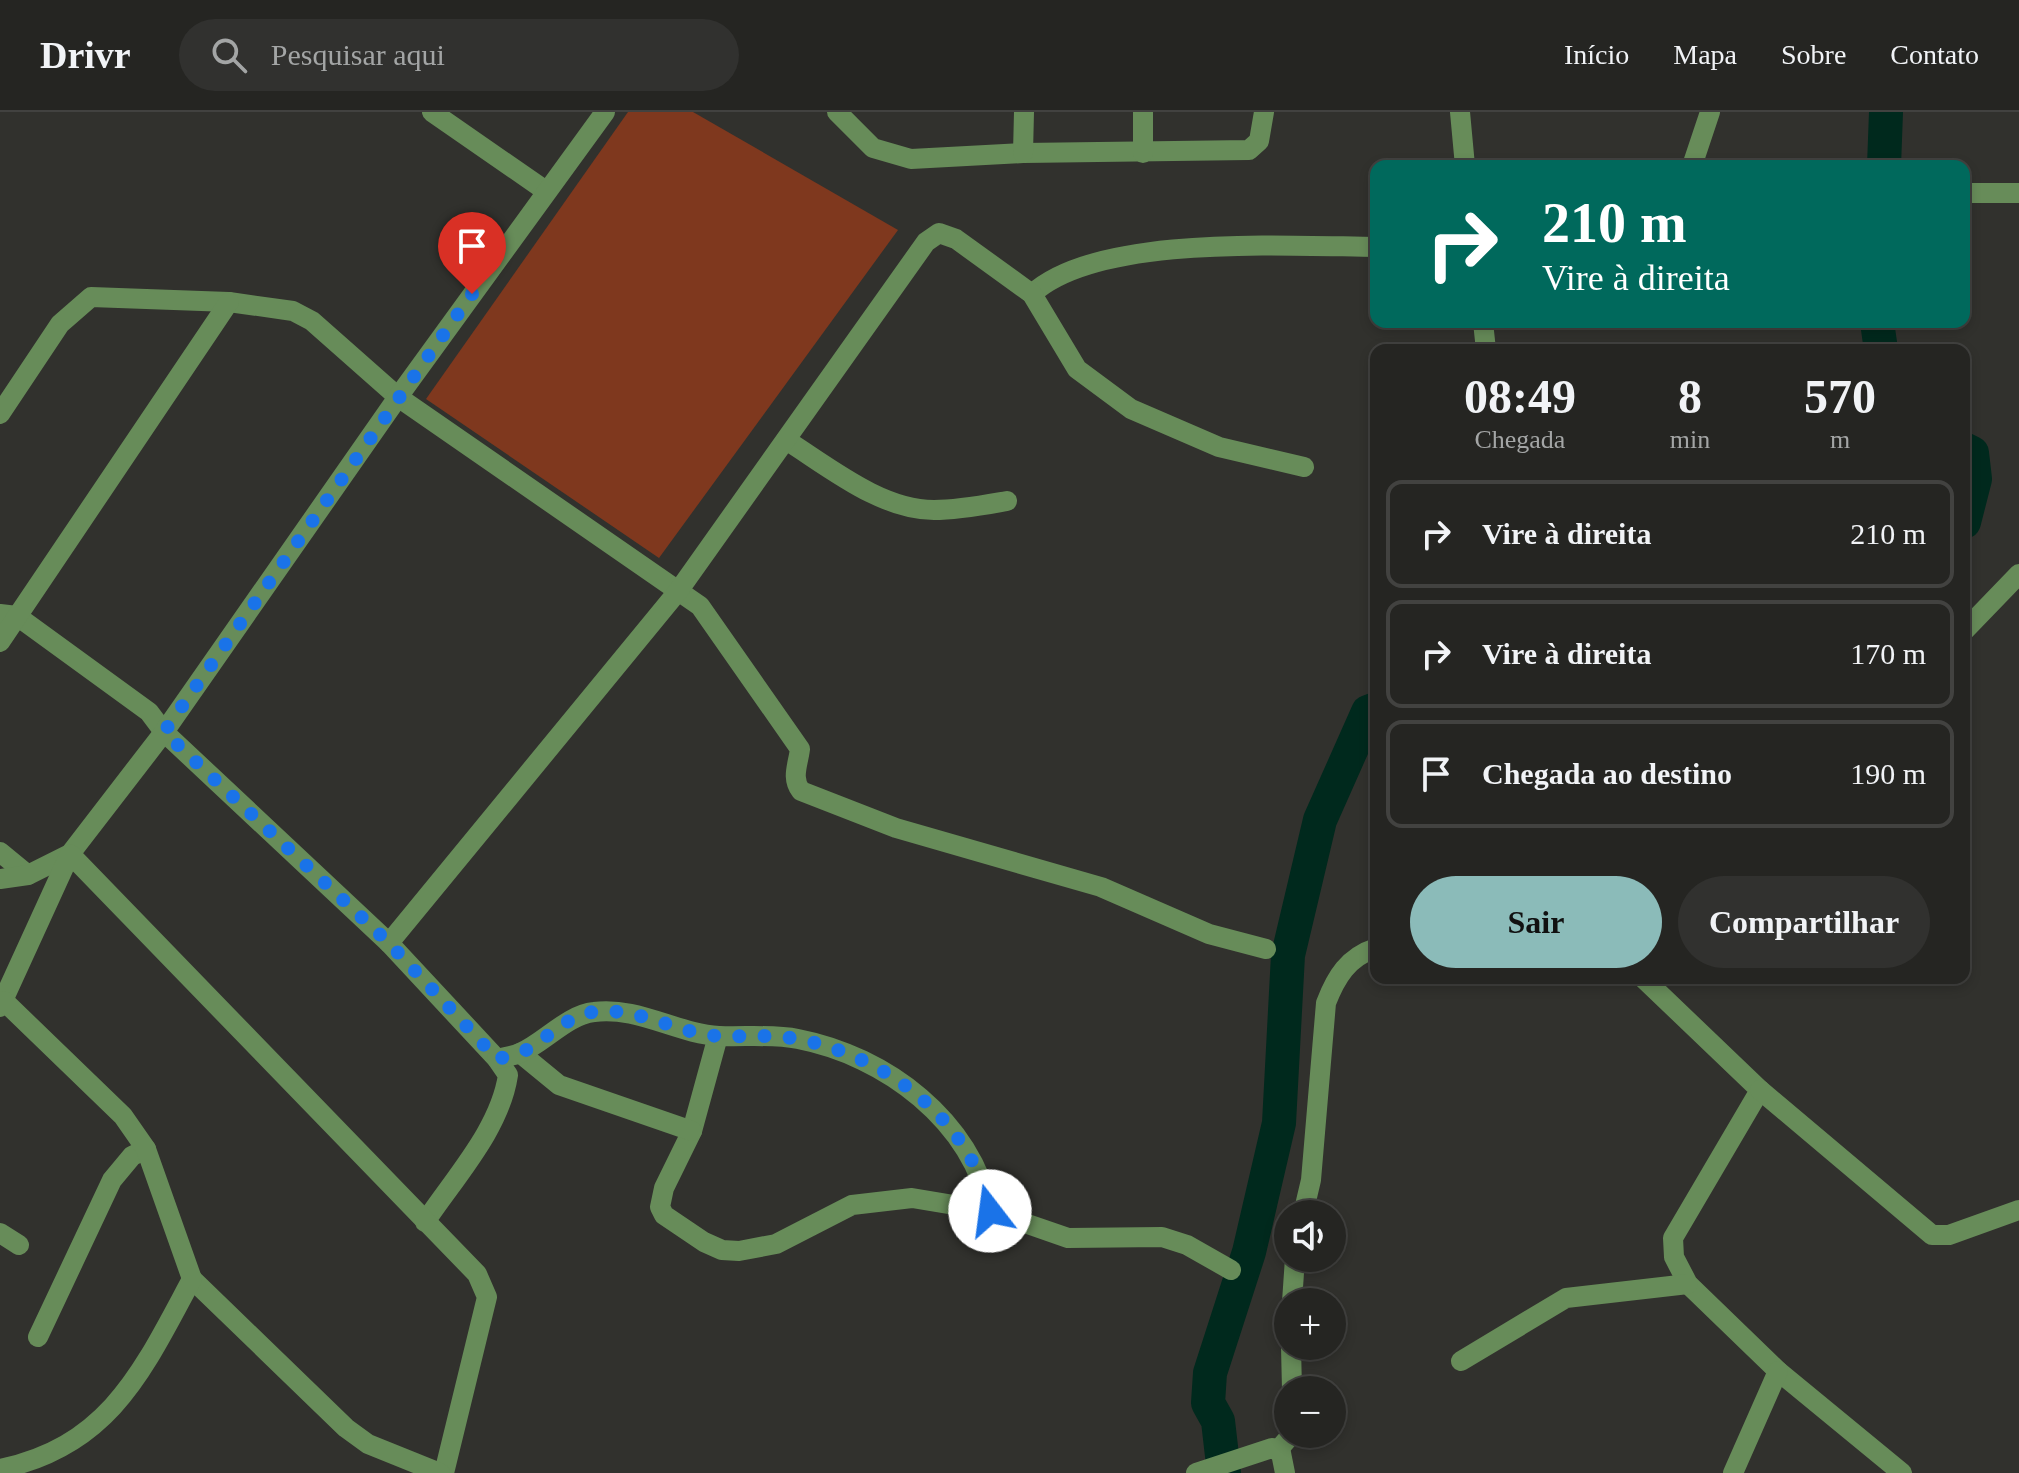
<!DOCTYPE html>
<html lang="pt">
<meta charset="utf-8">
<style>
body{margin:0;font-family:"Times New Roman",serif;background:#31312f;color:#f1f3f6;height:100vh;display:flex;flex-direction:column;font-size:30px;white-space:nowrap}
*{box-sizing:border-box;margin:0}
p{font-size:26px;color:#a3a5a5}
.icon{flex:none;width:44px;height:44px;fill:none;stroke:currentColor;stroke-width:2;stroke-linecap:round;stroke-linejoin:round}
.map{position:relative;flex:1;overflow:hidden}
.panel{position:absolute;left:1370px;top:232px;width:600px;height:640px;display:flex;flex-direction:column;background:#252522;border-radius:16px;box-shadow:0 4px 12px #0003,0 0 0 2px #424240}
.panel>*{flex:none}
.top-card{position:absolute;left:1370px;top:48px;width:600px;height:168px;border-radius:16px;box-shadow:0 4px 12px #0003,0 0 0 2px #424240;background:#00695c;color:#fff;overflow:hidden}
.controls{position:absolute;left:1274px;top:1088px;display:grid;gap:16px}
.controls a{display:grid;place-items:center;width:72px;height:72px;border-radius:50%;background:#252522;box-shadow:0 4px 12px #0003,0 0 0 2px #424240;font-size:40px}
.pin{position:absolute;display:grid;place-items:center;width:68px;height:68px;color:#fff;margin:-82px -34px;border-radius:50% 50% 50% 0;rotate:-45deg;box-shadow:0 0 8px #0007}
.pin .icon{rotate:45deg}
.me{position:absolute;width:88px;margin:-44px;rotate:345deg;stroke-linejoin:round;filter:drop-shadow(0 0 6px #0008)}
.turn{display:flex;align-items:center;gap:28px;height:168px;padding:0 40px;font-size:36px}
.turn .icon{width:104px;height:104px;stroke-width:2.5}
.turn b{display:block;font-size:56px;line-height:68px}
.eta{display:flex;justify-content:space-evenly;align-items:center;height:136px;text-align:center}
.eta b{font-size:48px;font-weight:600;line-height:56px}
.cta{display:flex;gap:16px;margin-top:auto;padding:16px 40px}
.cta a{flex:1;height:92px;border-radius:48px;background:#8bbbb9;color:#111;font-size:32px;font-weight:600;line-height:92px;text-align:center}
.cta a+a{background:#31312f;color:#f1f3f6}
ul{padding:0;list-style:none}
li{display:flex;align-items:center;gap:24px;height:108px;margin:0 16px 12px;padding:0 24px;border:4px solid #424240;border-radius:16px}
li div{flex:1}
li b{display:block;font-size:30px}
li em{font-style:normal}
header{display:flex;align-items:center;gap:48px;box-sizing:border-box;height:112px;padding:0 40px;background:#252522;border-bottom:2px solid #424240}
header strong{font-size:38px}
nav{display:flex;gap:44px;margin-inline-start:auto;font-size:28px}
.search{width:560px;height:72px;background:#31312f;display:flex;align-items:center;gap:20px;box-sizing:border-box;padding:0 28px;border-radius:44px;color:#a3a5a5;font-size:30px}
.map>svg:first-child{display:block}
.green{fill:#7f381e}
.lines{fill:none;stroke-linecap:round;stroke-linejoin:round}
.river{stroke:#00291d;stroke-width:34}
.minor{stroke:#678c59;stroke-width:20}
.route{stroke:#1a73e8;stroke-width:14;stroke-dasharray:0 25.2}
</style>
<header>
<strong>Drivr</strong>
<div class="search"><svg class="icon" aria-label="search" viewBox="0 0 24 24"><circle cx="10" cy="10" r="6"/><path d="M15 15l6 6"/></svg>Pesquisar aqui</div>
<nav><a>Início</a><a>Mapa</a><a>Sobre</a><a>Contato</a></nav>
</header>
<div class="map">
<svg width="2019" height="1361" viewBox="0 0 2019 1361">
<rect width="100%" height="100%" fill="#31312d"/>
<!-- green -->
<polygon class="green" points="628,0 693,0 898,118 659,446 426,287"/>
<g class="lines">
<!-- river -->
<g class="river">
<polyline points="1884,54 1886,0"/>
<polyline points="1877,210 1881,238"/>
<polyline points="1964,337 1972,341 1975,367 1964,410"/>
<polyline points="1224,1361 1218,1309 1208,1291 1210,1261 1249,1140 1279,1011 1288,843 1320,708 1368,600 1376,597"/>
</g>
<!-- minor -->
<g class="minor">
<polyline points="432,0 546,79"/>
<polyline points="837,0 873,36 911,47 1023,41 1249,38 1259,29 1264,0"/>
<polyline points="1460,0 1465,54"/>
<polyline points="1023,41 1024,0"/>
<polyline points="1143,41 1143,0"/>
<polyline points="1692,54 1710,0"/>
<polyline points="1964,81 2019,81"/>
<path d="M1032 182C1097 122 1288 134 1376 135"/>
<polyline points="1483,210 1486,238"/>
<path d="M0 302 60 212 91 185 229 190 293 199 312 209 398 285 700 494 800 637C798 653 791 666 801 679L896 716 1101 775 1209 822 1266 837"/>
<path d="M786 328C829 355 881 398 934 398 958 398 984 393 1007 389"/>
<path d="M0 502 17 504 149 600 164 620 389 831 497 947 508 963C500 1017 455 1065 425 1110"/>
<polyline points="1964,519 2019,462"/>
<polyline points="0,530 229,190"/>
<polyline points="0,740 28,763"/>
<polyline points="0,767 28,763 70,742 164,620 398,285 605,0"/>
<polyline points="389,831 679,478 926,130 939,121 956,127 1032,182 1077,257 1131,297 1219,335 1304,355"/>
<polyline points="1643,866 1760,978 1673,1126 1674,1145 1688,1172 1778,1259 1902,1361"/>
<polyline points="0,895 70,742 477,1162 487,1185 444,1361"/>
<polyline points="718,924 692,1019 664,1076 660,1095 664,1103 704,1130 722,1138 739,1139 776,1132 852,1093 912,1086 990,1099 1068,1126 1162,1125 1187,1133 1231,1158"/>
<polyline points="520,941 559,973 692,1019"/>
<path d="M497 947C504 945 513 944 520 941 545 930 567 903 594 900 637 894 678 922 719 924 746 925 772 922 798 927 886 944 972 1009 990 1099"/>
<polyline points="1760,978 1932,1123 1949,1123 2019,1098"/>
<path d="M1303 1102 1311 1068 1326 891C1336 865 1348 845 1376 836"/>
<polyline points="0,1121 19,1133"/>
<polyline points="192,1167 346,1316 368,1332 440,1361"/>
<polyline points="1292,1190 1295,1146"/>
<polyline points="38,1225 112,1068 132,1044 146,1037"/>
<polyline points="1291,1234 1292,1278"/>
<polyline points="1461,1249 1566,1186 1688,1172"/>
<polyline points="1278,1338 1292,1322"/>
<path d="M0 1357C110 1334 143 1258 192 1167L146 1037 123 1004 4 889"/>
<polyline points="1196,1361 1272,1336 1281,1341 1285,1361"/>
<polyline points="1733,1361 1778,1259"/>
</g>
</g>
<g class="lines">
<!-- route -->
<path class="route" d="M472 182 164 620 389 831 497 947C504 945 513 944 520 941 545 930 566 903 594 900 637 894 678 922 719 924 745 925 771 922 798 927 886 944 972 1009 990 1099"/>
</g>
</svg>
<div class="controls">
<a><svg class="icon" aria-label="sound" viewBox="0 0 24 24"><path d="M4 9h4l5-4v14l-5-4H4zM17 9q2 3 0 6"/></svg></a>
<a>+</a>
<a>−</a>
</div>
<div class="pin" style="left:472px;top:182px;background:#d93025"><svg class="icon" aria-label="arrive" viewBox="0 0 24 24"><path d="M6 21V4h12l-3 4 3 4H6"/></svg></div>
<svg class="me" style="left:990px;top:1099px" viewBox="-20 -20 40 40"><circle r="19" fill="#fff"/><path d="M0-13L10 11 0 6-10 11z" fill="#1a73e8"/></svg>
<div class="top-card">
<div class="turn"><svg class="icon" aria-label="right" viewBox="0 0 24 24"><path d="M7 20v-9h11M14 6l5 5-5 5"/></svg><div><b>210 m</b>Vire à direita</div></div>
</div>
<section class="panel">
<div class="eta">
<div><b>08:49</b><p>Chegada</p></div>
<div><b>8</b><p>min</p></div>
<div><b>570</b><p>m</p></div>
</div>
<ul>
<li><svg class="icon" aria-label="right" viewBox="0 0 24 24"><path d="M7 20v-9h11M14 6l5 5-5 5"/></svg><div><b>Vire à direita</b></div><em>210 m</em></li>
<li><svg class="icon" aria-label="right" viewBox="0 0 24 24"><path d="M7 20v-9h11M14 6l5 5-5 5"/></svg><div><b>Vire à direita</b></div><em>170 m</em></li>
<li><svg class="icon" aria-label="arrive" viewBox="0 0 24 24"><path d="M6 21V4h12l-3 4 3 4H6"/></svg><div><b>Chegada ao destino</b></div><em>190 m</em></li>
</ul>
<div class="cta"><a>Sair</a><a>Compartilhar</a></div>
</section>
</div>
